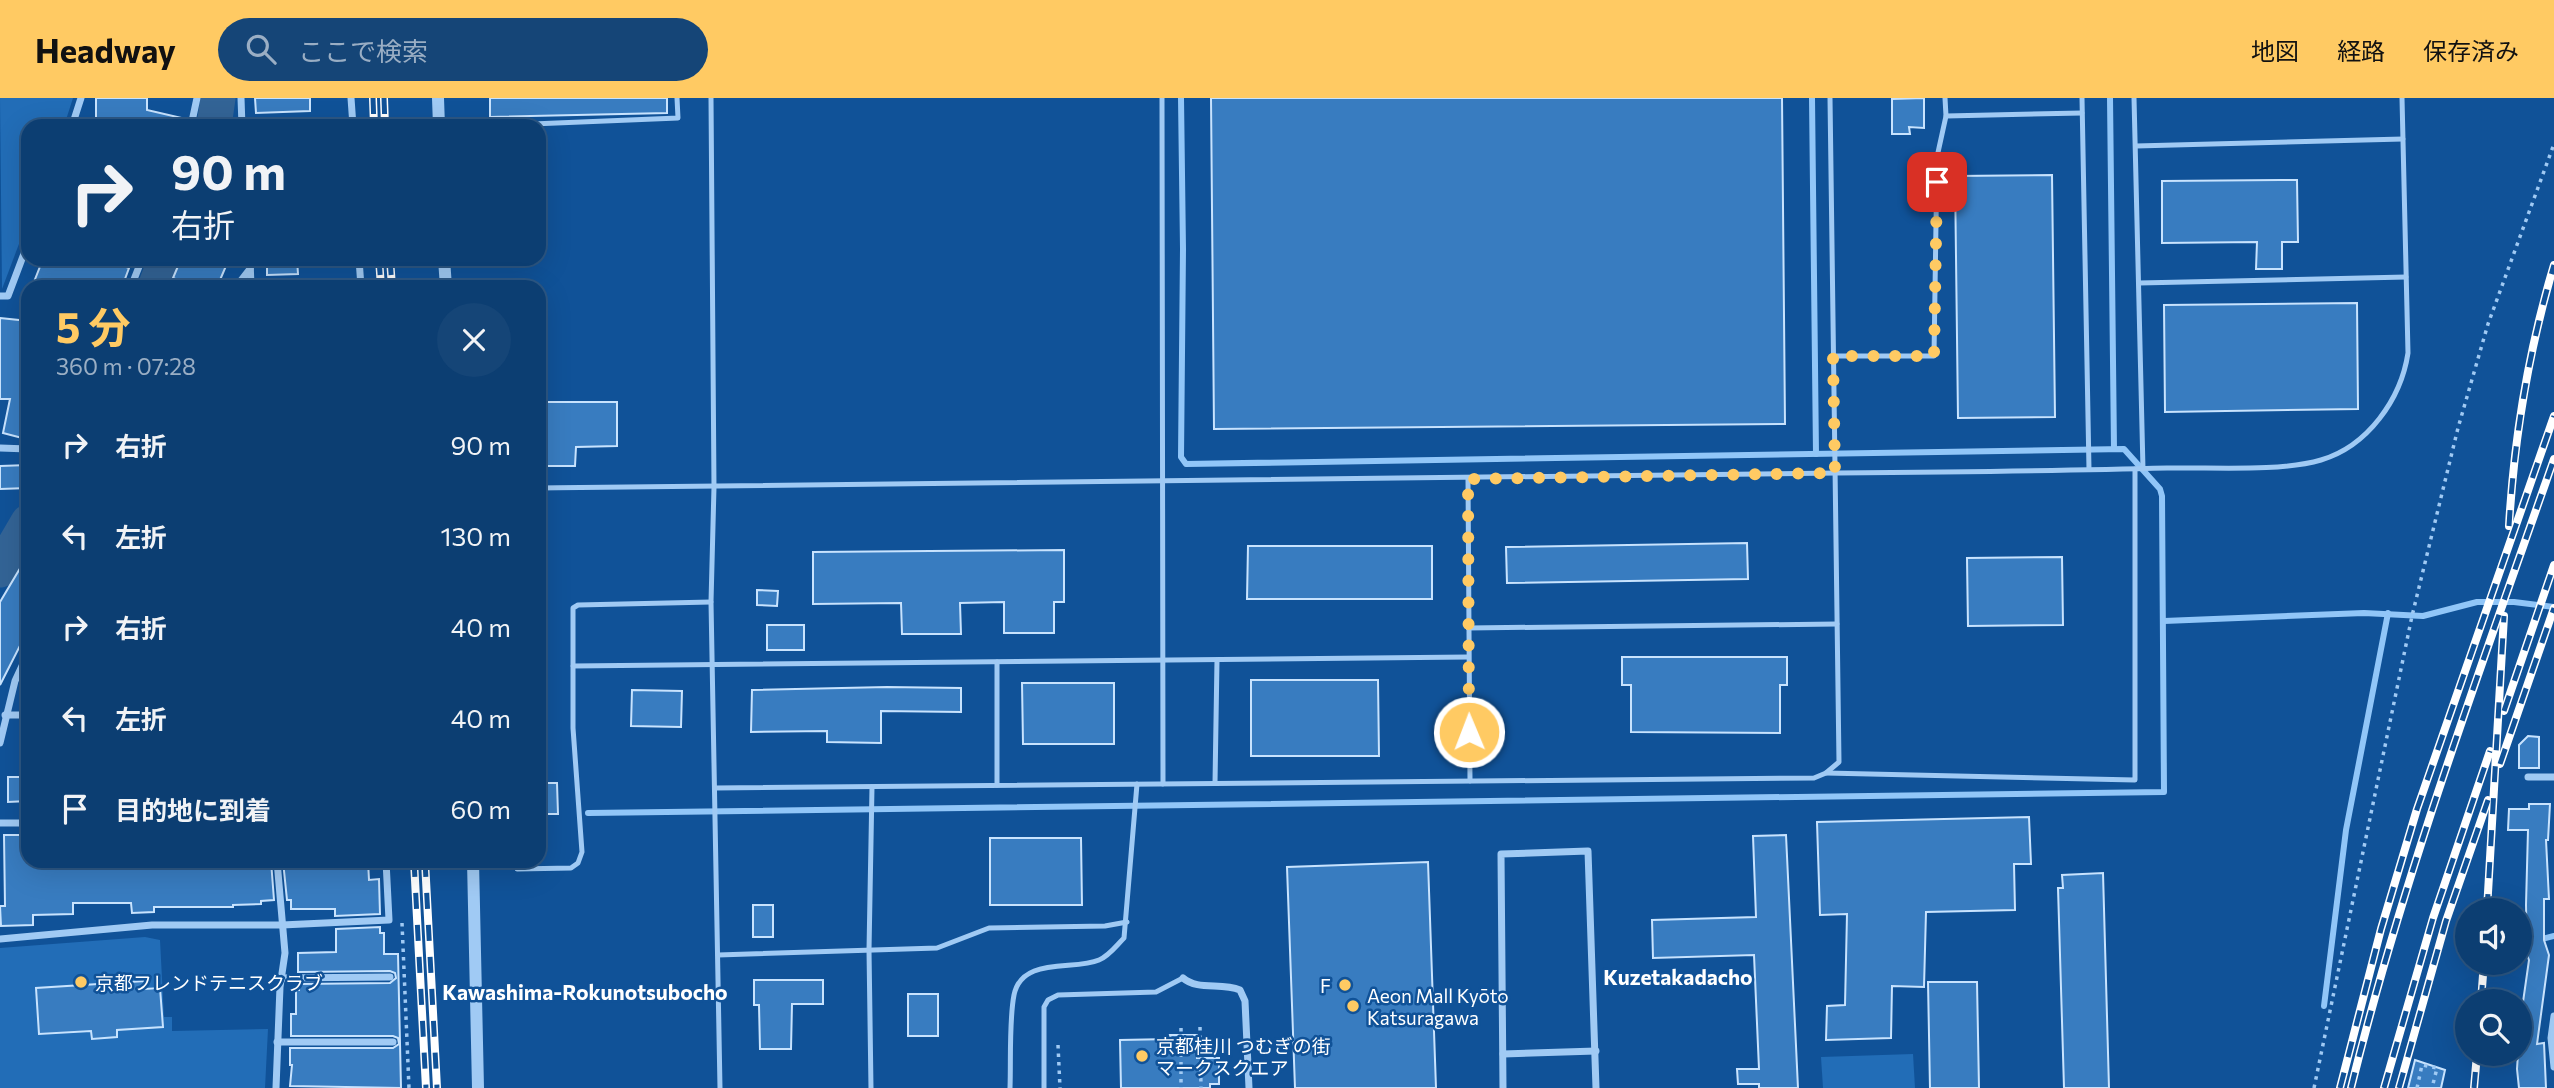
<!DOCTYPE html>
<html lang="ja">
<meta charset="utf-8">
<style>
body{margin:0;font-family:Commissioner,"Noto Sans JP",sans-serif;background:#154577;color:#f1f3f6;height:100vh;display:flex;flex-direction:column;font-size:26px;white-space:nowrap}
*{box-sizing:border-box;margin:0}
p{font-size:23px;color:#9aaec4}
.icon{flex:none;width:38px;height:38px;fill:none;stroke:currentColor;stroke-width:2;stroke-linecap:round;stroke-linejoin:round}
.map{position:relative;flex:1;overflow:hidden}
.details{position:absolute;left:21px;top:182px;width:525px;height:588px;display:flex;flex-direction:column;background:#0c3e72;border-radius:21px;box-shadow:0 7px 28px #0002,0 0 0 2px #2c5784}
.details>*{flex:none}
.banner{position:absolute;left:21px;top:21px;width:525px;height:147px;border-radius:21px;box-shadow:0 7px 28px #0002,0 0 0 2px #2c5784;background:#0c3e72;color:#f1f3f6;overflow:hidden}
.fabs{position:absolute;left:2455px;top:800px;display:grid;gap:14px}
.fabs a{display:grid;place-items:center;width:77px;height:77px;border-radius:50%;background:#0c3e72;box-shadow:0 7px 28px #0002,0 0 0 2px #2c5784;font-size:35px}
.pin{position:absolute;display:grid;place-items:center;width:60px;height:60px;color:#fff;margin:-30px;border-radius:14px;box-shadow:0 4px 10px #0006}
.me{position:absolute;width:77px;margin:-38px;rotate:359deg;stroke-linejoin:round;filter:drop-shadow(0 0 5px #0008)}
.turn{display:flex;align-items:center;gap:24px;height:147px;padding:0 35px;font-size:32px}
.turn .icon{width:91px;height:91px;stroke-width:2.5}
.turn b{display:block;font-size:49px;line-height:60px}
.round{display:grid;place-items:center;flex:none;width:74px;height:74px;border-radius:37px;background:#154577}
.overview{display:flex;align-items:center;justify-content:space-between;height:119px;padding:0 35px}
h1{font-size:42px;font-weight:700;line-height:52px;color:#ffca63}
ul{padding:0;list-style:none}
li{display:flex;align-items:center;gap:21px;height:91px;padding:0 35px}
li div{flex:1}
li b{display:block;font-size:26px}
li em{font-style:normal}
header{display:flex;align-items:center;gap:42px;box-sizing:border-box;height:98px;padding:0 35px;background:#ffca63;color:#111}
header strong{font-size:33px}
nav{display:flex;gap:38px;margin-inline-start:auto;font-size:24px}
.search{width:490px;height:63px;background:#154577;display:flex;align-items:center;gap:18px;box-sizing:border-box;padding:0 24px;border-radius:38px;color:#9aaec4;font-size:26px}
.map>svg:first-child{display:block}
.green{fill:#226db7}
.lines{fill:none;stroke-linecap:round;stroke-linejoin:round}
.stream{stroke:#91c6f8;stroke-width:6}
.river{stroke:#336496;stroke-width:35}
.building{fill:#387cc0;stroke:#c8e3fe;stroke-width:2}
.path{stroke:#a0caf4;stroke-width:3.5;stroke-dasharray:3.5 5;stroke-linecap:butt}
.service{stroke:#a0caf4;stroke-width:5}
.minor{stroke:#a0caf4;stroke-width:7}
.tertiary{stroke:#a0caf4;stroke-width:12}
.rail-casing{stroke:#fff;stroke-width:8}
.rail{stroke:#105298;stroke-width:5;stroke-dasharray:16;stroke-linecap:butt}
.route{stroke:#ffca63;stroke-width:12;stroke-dasharray:0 21.6}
.poi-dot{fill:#ffca63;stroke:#105298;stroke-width:2.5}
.labels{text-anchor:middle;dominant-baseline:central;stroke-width:5;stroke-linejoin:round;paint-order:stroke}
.poi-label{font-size:19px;fill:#fff;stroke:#105298;text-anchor:start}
.neighbourhood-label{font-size:21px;font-weight:bold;fill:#fff;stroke:#105298}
</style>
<header>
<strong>Headway</strong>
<div class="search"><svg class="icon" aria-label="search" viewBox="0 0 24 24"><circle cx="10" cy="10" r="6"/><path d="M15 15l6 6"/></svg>ここで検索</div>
<nav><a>地図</a><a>経路</a><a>保存済み</a></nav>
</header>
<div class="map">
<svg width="2554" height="990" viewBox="0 0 2554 990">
<rect width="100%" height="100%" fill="#105298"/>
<!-- green -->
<g class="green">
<polygon points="0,0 73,0 64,28 28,28 28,122 2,191"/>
<polygon points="145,839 160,842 164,919 172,919 172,933 268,931 265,990 0,990 0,850"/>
<polygon points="1913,956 1915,990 1823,990 1821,959"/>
</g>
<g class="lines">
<!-- stream -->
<g class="stream">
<polyline points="1812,0 1816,356"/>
<polyline points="2110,0 2114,351"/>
<polyline points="2164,523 2364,515 2423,518 2477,504 2514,504 2554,509"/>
<polyline points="588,715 2164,694 2162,398 2160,391 2124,351 1186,366 1181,359 1183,151 1181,0"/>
<polyline points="2520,843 2538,842 2554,838"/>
<polyline points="2324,908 2346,732 2388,515"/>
</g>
<!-- river -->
<g class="river">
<polyline points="214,28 218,0"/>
<polyline points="155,189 166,161"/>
<polyline points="0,472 28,424"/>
</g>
</g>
<!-- building -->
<g class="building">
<polygon points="96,0 147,0 147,12 186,21 185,28 96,28"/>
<polygon points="255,0 310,0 310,13 256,15"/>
<polygon points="490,0 667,0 667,15 490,19"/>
<polygon points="1211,0 1782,0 1785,326 1214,331"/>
<polygon points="1924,0 1924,30 1909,29 1910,36 1892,36 1892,1"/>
<polygon points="2052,77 2055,319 1958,320 1955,78"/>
<polygon points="2280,82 2297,82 2298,144 2282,144 2282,171 2256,171 2257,144 2162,145 2162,83"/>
<polygon points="43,161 105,161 129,170 122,189 32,189"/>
<polygon points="181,161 229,161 217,189 195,189 173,180"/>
<polygon points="267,161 297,161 298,176 267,177"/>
<polygon points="2357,205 2358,311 2165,314 2164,207"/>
<polygon points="0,220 28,223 28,330 26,341 3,335 10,301 0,301"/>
<polygon points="543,304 617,304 617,348 576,349 575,368 544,368"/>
<polygon points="28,367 28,390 0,391 0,368"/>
<polygon points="1747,445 1748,481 1507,485 1506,449"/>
<polygon points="1248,448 1432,448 1432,501 1247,501"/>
<polygon points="1064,452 1064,504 1054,504 1054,535 1004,535 1004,504 960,505 961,536 902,536 901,505 813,506 813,454"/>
<polygon points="28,457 28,532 0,587 0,504"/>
<polygon points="2062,459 2063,527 1968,528 1967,460"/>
<polygon points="757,492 778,493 777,508 757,507"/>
<rect x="767" y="527" width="37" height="25"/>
<polygon points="1622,559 1787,559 1787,587 1780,587 1780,635 1631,634 1631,587 1622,587"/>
<polygon points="1251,582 1378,582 1379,658 1251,658"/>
<polygon points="1022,585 1114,585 1114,646 1023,646"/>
<polygon points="887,589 961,590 961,614 881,613 881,645 827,644 827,633 751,634 752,592"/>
<polygon points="632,592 682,593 681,629 631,628"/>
<polygon points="2528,638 2539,639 2539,670 2519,670 2519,647"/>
<polygon points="8,679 28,679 28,703 8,704"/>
<polygon points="539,685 557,685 558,716 539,716"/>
<polygon points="2529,706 2550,706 2548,742 2546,742 2549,801 2544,801 2544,842 2549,857 2537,946 2544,945 2546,990 2519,990 2517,971 2520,925 2529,862 2527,857 2526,807 2528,732 2508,732 2509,711 2529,711"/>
<polygon points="2029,719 2031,766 2014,766 2015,812 1926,814 1924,889 1892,888 1891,940 1826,942 1827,908 1845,907 1847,816 1820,817 1817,724"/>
<polygon points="4,737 28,737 28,763 271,763 274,802 261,803 261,806 233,807 233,809 154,809 154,814 132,815 131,805 73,805 73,816 33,817 33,827 1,828 0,808 5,808"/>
<polygon points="1786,737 1798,990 1759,990 1759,986 1738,986 1737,971 1759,971 1754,857 1653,860 1652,822 1756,819 1753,738"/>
<polygon points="990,740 1081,740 1082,807 990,807"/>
<polygon points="283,763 368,763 369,782 379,781 380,816 335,818 335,811 291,811 291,802 287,802"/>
<polygon points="1428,764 1436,990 1295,990 1287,769"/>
<polygon points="2103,775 2109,990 2064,990 2058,790 2063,790 2062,777"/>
<rect x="753" y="807" width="20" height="32"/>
<polygon points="380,829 380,835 384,835 384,856 398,856 401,990 290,988 292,967 290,967 290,950 393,950 399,946 398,940 393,938 291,938 291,916 296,916 296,892 299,892 299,886 390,885 396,880 395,875 390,873 298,874 298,855 336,854 336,831"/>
<polygon points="754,882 823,882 823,906 792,906 791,951 760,951 759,907 754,907"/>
<polygon points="145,883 145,891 160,890 163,929 117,932 117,939 92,941 91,933 39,936 36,890"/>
<polygon points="1928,884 1977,884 1979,990 1930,990"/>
<rect x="908" y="896" width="30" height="42"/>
<polygon points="1170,937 1197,937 1197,960 1219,960 1219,986 1210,986 1210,990 1121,990 1120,942 1171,941"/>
<polygon points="2415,962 2445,972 2441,990 2408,990"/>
</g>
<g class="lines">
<!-- path -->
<g class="path">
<polyline points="402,825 409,990"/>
<polyline points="1200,929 1201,990"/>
<polyline points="1181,930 1181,990"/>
<polyline points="1058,947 1060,990"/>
<polyline points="2314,990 2412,518 2458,330 2488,226 2554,46"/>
<polyline points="2417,990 2422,967 2437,970 2432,990"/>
</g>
<!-- service -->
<g class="service">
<polyline points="711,0 714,389 711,504 720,990"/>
<polyline points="1162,0 1163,686"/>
<polyline points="2082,0 2089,371"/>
<polyline points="2134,0 2143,371"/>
<polyline points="1946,18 2082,15"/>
<polyline points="483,28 678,20 677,0"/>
<polyline points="2136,48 2403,41"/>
<polyline points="2139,185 2406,179"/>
<polyline points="1833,258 1934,258 1937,59 1946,18 1945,0"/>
<polyline points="1468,381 1470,683"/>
<path d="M539 390C972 387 1405 382 1837 375 1947 374 2057 373 2167 370 2211 369 2280 374 2321 362 2368 348 2401 301 2408 255L2402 0"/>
<polyline points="1468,530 1837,526"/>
<polyline points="997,564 997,687"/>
<polyline points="573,568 1468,559"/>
<polyline points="1826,675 2135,682 2135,371"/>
<polyline points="1215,685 1217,562"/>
<polyline points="715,690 1814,680 1826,675 1839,664 1830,0"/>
<polyline points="517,771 571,770 578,765 582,754 573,630 573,510 578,507 711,504"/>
<polyline points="718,857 937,850 989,830 1105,828 1127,824"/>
<polyline points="871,990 869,852 872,689"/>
<path d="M1010 990C1011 963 1009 922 1014 897 1022 858 1074 873 1099 862 1109 858 1116 848 1124 840L1137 686"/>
<polyline points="1044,990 1044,909 1048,902 1058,897 1156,894 1183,880"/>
</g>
<!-- minor -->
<g class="minor">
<polyline points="241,0 242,28"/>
<polyline points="351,0 353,28"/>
<polyline points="72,28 81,0"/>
<polyline points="191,28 197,0"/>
<polyline points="250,161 251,189"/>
<polyline points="359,161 361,189"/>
<polyline points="131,189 142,161"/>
<polyline points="236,189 250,171"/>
<polyline points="0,198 8,198 28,145"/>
<polyline points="0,350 28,351"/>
<polyline points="5,617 28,617"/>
<polyline points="0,645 15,583 28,555"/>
<polyline points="2528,679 2554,679"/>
<polyline points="0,725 28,725"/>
<polyline points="0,841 152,827 282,827 389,822 386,763"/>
<polyline points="281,880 390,879"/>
<path d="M1183 880C1198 893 1221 884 1240 892L1245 903 1249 990"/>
<polyline points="2554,918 2551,940 2554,969"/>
<polyline points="277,944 393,944"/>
<polyline points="1503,956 1596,953"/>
<polyline points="276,990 280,889 285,855 277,763"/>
<polyline points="1503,990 1501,756 1588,753 1596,990"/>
</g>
<!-- tertiary -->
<g class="tertiary">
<polyline points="438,0 439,28"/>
<polyline points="444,161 446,189"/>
<polyline points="473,763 478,990"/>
</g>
<defs>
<g id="rail">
<polyline points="373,0 374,28"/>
<polyline points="384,0 385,28"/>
<polyline points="379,161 381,189"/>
<polyline points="390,161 392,189"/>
<path d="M2509 428C2514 341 2529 251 2554 167"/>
<polyline points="2504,613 2554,467"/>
<polyline points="2500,666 2554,510"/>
<polyline points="414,763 426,990"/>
<polyline points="425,763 437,990"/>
<polyline points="2487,812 2504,518"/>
<polyline points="2481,903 2484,864"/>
<polyline points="2340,990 2381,831 2417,711 2554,318"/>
<path d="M2351 990C2404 776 2481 569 2554 361"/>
<polyline points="2384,990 2433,820 2490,653"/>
<polyline points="2399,990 2446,823 2488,702"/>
<polyline points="2474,990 2477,956"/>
</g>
</defs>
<!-- rail casing -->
<use href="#rail" class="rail-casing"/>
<!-- rail -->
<use href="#rail" class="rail"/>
</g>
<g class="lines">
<!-- route -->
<polyline class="route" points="1469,634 1468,381 1835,375 1833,258 1934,258 1937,84"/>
</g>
<!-- markers -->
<g class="poi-dot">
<circle cx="81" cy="884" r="7"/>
<circle cx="1345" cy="887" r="7"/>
<circle cx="1353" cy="908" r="7"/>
<circle cx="1142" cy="958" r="7"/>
</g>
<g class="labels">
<!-- poi labels -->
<g class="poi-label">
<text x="95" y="884">京都フレンドテニスクラブ</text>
<text x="1331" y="887" text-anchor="end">F</text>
<text x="1367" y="897">Aeon Mall Kyōto<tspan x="1367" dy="22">Katsuragawa</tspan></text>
<text x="1156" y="947">京都桂川 つむぎの街<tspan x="1156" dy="22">マークスクエア</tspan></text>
</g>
<!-- neighbourhood labels -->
<g class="neighbourhood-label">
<text x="1678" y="878">Kuzetakadacho</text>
<text x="585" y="893">Kawashima-Rokunotsubocho</text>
</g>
</g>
</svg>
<div class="fabs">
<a><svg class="icon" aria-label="sound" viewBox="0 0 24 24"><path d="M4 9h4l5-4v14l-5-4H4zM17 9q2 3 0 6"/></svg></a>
<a><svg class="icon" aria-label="search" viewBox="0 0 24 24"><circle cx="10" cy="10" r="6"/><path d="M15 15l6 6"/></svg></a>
</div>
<div class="pin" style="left:1937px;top:84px;background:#d93025"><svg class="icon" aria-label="arrive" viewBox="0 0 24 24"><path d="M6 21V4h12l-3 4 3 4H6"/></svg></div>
<svg class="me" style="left:1469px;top:634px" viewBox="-20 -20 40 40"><circle r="17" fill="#ffca63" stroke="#fff" stroke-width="3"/><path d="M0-11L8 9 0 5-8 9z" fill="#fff"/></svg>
<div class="banner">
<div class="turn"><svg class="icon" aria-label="right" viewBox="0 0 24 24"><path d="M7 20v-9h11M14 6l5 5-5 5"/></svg><div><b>90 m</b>右折</div></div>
</div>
<section class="details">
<div class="overview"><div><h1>5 分</h1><p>360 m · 07:28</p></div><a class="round"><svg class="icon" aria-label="close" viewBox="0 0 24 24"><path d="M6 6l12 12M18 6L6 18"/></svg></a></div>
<ul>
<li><svg class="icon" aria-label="right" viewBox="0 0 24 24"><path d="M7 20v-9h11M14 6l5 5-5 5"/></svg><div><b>右折</b></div><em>90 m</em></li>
<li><svg class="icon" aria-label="left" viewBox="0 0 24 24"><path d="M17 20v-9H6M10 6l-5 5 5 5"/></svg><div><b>左折</b></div><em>130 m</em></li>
<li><svg class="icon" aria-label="right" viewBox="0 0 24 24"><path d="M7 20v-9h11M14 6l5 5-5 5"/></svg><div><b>右折</b></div><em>40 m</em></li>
<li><svg class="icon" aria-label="left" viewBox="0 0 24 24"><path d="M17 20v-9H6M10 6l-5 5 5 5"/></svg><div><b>左折</b></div><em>40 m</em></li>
<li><svg class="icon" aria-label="arrive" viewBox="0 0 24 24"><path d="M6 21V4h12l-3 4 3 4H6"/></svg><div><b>目的地に到着</b></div><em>60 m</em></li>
</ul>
</section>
</div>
